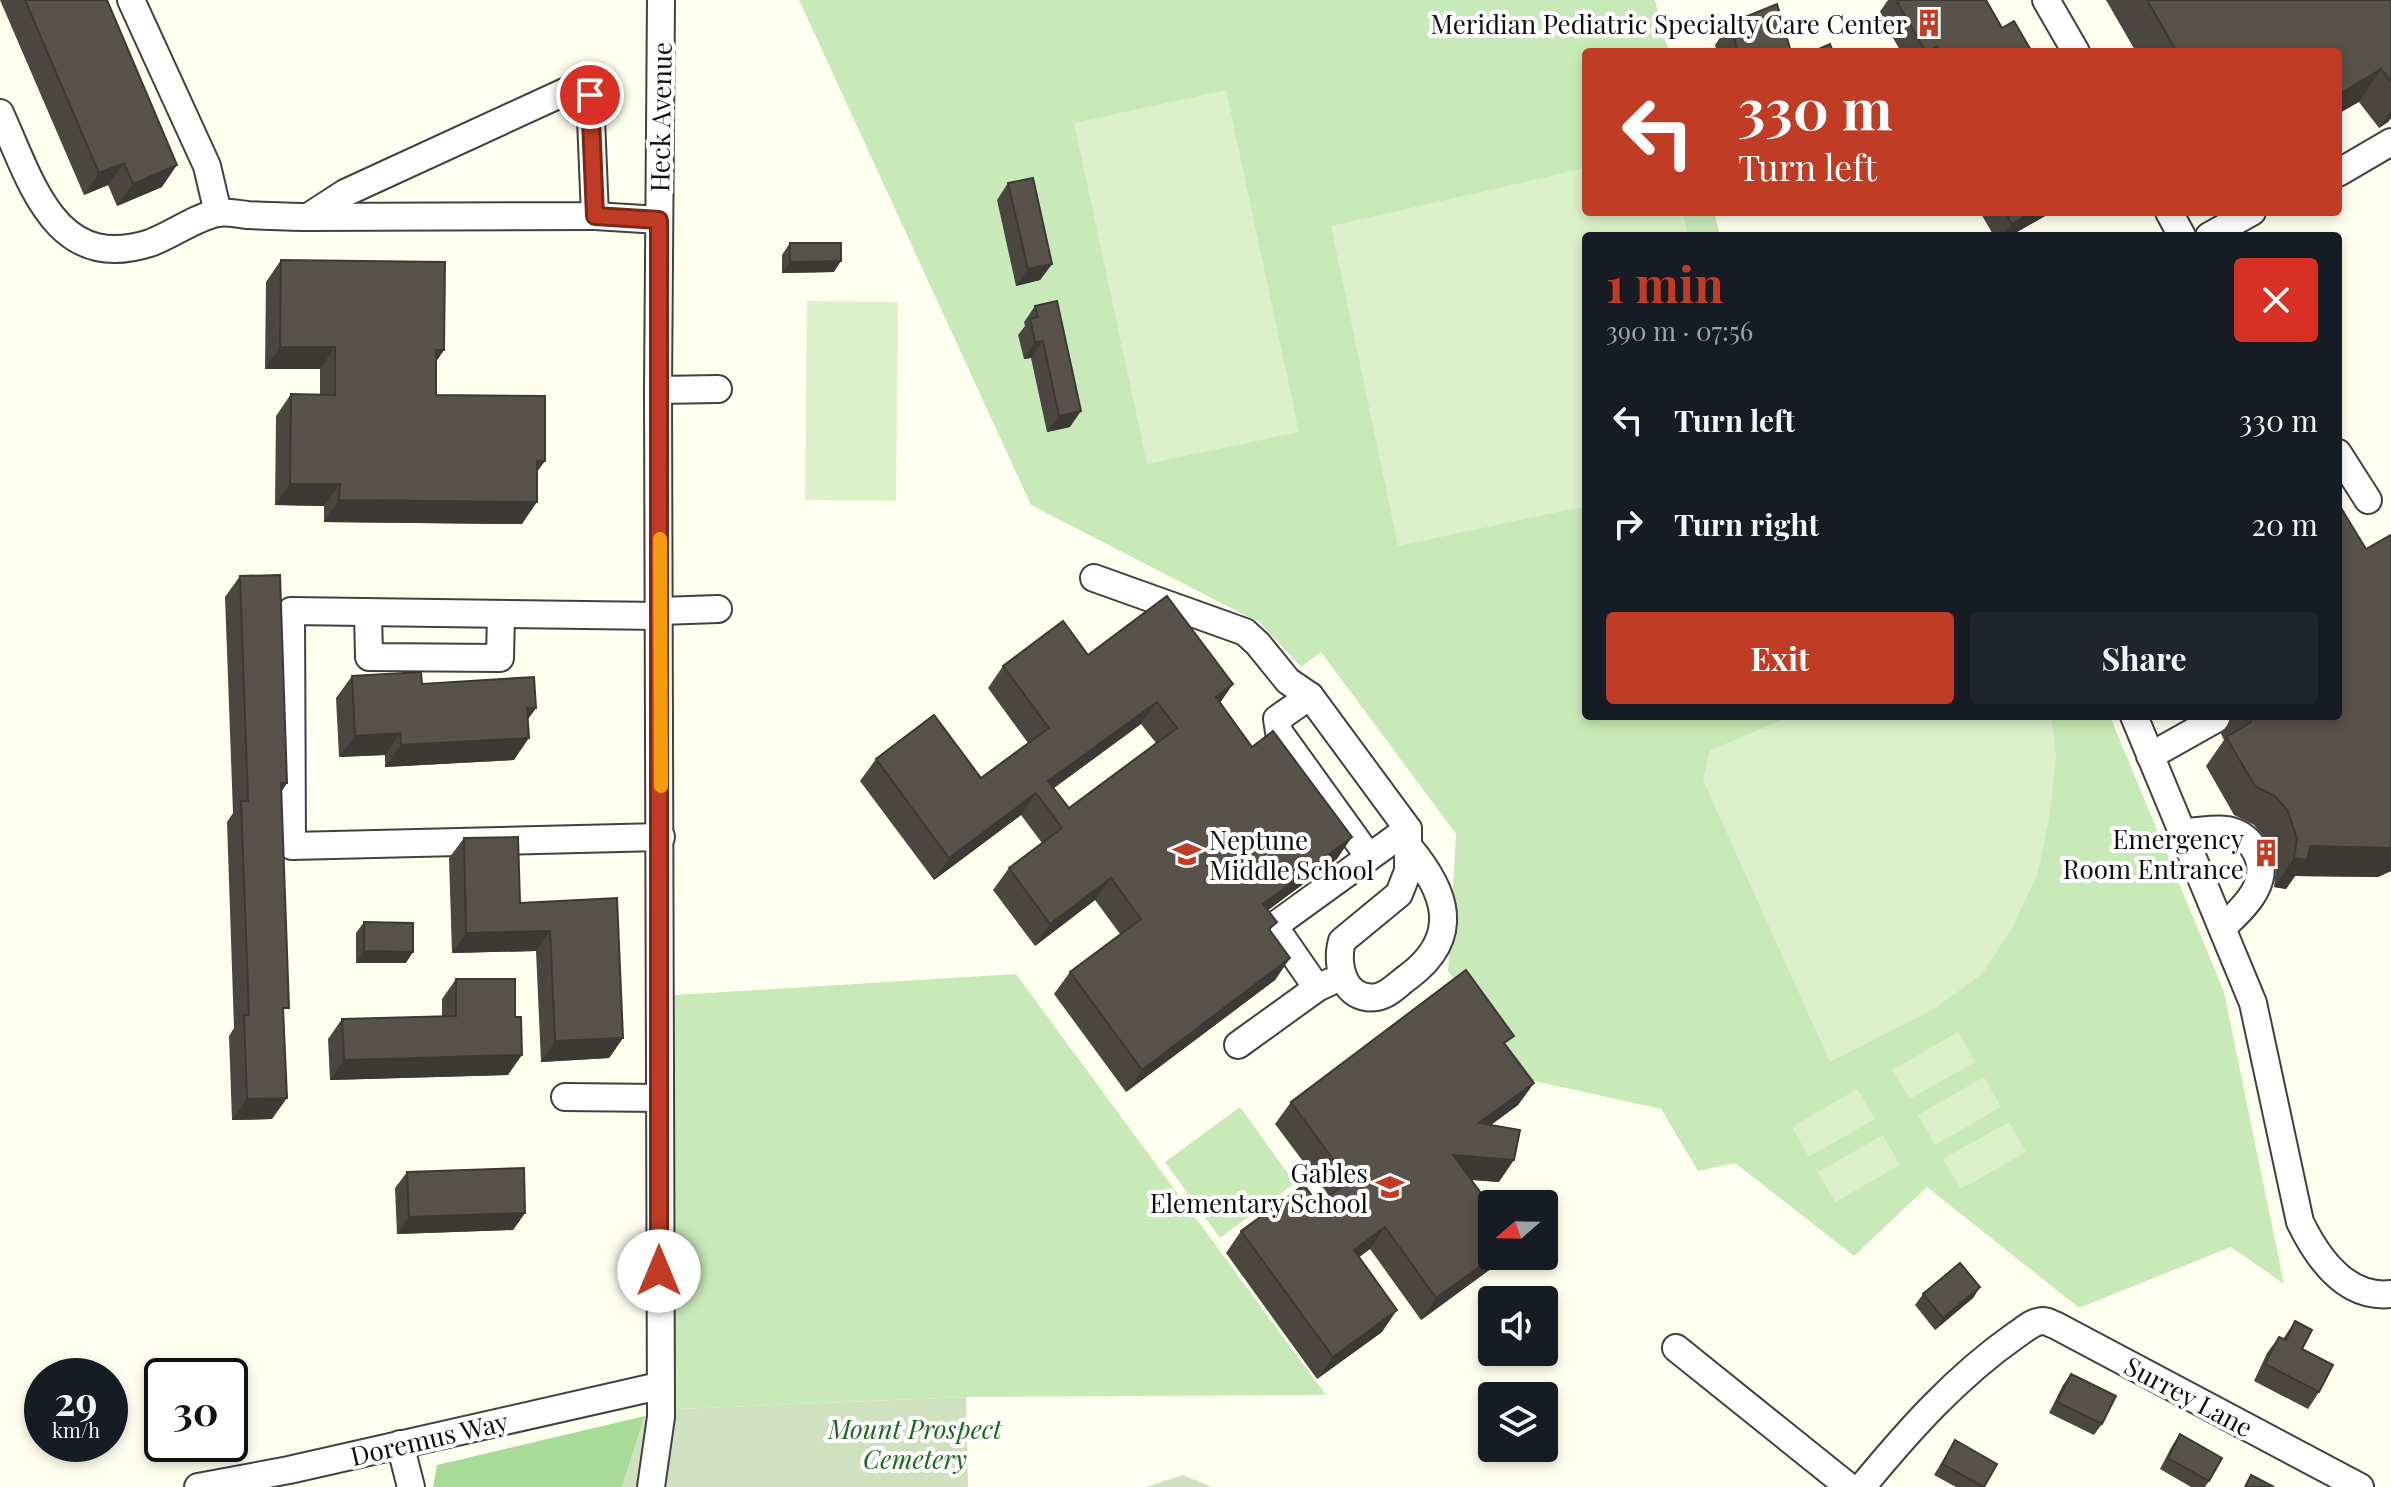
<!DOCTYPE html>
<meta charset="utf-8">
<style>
body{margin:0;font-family:"Playfair Display",serif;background:#20242c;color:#f1f3f6;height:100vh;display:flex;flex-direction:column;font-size:30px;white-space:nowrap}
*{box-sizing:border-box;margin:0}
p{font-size:26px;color:#9ea1a6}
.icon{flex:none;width:44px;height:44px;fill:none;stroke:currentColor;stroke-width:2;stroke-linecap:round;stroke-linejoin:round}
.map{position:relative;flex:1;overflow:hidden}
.side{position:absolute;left:1582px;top:232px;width:760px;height:488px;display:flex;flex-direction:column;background:#171b24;border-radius:8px;box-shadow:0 4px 12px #0003}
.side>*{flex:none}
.hud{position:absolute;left:1582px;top:48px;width:760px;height:168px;border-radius:8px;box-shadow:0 4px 12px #0003;background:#c03c24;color:#fff;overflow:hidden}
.needle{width:52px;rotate:250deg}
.fabs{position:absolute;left:1478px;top:1190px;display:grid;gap:16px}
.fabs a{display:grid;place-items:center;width:80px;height:80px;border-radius:8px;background:#171b24;box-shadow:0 4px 12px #0003;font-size:40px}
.speed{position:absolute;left:24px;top:1358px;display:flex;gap:16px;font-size:40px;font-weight:700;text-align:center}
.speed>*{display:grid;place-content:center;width:104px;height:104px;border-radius:50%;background:#171b24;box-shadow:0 4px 12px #0003;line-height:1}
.speed small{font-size:20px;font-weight:400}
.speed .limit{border:4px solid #111;border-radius:12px;background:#fff;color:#111}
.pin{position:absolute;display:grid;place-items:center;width:68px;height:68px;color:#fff;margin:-34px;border:4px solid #fff;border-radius:50%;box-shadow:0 2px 8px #0007}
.me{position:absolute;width:88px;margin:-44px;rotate:0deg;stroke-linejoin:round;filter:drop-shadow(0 0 6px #0008)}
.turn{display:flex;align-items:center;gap:28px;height:168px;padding:0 24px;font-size:36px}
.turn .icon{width:104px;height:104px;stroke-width:2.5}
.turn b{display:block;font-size:56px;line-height:68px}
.round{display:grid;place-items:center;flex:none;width:84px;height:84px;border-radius:8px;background:#20242c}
.summary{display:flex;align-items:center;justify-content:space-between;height:136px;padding:0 24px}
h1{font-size:48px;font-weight:700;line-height:60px;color:#c03c24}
.action{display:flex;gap:16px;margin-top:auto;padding:16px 24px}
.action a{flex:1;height:92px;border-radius:8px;background:#c03c24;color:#fff;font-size:32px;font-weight:700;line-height:92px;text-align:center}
.action a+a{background:#20242c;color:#f1f3f6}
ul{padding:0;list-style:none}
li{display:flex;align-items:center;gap:24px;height:104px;padding:0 24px}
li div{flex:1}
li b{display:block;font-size:30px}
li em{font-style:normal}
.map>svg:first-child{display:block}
.green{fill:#c8eab8}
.forest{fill:#a8db97}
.cemetery{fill:#d0e1c0}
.pitch{fill:#dcf1ca}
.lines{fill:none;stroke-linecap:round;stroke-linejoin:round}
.minor-casing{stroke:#414141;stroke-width:30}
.minor{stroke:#fff;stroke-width:26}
.wall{fill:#4b4740;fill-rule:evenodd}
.shaded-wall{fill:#3d3934}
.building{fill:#57524a;stroke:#3d3934;stroke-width:2;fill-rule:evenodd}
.route-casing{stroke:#7d2717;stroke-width:20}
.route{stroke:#c03c24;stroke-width:14}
.slow{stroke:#f59e0b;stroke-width:14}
.labels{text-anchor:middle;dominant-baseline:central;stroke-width:8;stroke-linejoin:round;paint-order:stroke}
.poi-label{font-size:26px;fill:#0e0e0e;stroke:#fff;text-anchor:end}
.street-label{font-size:26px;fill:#0e0e0e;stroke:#fff}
.park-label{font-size:26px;font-style:italic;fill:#1d671d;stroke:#fff}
</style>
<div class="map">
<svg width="2391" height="1487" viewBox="0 0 2391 1487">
<rect width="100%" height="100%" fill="#ffffef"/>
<!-- green -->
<g class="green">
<polygon points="799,0 1655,0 1669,52 1586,52 1586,212 1714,212 1720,236 1586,236 1586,716 2110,716 2224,992 2284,1284 2231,1247 2079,1308 1927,1187 1854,1256 1735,1163 1698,1171 1661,1109 1525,1079 1448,971 1456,834 1321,652 1301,667 1260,623 1031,505"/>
<polygon points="1016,974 1326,1395 966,1397 654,1410 659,996"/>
<polygon points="1240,1107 1295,1183 1220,1238 1165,1162"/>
</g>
<!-- forest -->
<polygon class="forest" points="645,1416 622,1487 433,1487 437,1465"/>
<!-- cemetery -->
<g class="cemetery">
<polygon points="966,1397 968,1487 622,1487 645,1416 654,1410"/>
<polygon points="1183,1475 1212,1487 1146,1487"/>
</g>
<!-- pitch -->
<g class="pitch">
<polygon points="1226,90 1299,432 1147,464 1074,123"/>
<polygon points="1586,168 1586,212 1683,212 1688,236 1586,236 1586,506 1398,546 1331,226"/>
<polygon points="807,301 898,302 896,501 805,500"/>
<polygon points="1792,716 2051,716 2056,756 2050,814 2038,873 2012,928 1982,974 1934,1009 1830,1062 1703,780 1710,750"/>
<polygon points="1958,1032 1975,1062 1910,1099 1892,1070"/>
<polygon points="1984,1077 2001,1107 1935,1145 1918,1115"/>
<polygon points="1857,1089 1875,1119 1809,1157 1792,1127"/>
<polygon points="2009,1122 2026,1152 1961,1189 1943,1159"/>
<polygon points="1883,1135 1900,1165 1835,1202 1818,1172"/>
</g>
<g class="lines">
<defs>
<g id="minor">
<polyline points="131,0 207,166 218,213"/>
<polyline points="2046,0 2076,52"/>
<path d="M0 113C31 180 54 274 150 243 172 235 194 218 217 213 226 211 238 214 247 215 268 216 288 217 308 217L595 216 590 95 569 90 345 193 308 217"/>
<polyline points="2338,173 2391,142"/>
<polyline points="2169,212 2182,236"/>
<polyline points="595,216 659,220"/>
<polyline points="2209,236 2252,212"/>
<polyline points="658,390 718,389"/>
<polyline points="2338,453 2368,500"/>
<polyline points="1094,578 1245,632 1258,644 1288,681 1310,696 1408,829 1274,926 1317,988"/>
<polyline points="660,611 718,609"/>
<polyline points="368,613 369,657 500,658 501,614"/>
<polyline points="660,616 291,611 292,846 661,837"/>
<polyline points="1310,696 1277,719 1279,732 1369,857"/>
<path d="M2134 716 2253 1003 2300 1222C2317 1257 2346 1299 2391 1294"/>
<polyline points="2150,756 2216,719"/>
<path d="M2182 832C2197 832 2213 828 2227 830 2237 832 2247 838 2253 847 2275 879 2245 907 2223 927"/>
<path d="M1408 846C1446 891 1463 936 1408 977 1399 983 1389 995 1377 997 1344 1002 1335 965 1342 941L1399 894 1408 871V829"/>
<polyline points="1238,1045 1317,988 1330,982"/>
<polyline points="565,1097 660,1098"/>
<polyline points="1676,1348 1849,1487"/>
<polyline points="400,1444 411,1487"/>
<polyline points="198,1487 289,1470 659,1386"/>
<polyline points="651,1487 661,1417 658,390 661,0"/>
<path d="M1862 1487C1908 1431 1956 1377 2016 1335 2024 1330 2033 1321 2043 1321 2048 1321 2051 1324 2055 1325L2360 1487"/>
</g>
</defs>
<!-- minor casing -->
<use href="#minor" class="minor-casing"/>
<!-- minor -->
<use href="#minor" class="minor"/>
</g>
<!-- wall -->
<g class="wall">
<polygon points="0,0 107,0 162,187 117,206 108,185 84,195"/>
<polygon points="1888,0 1986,0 2002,28 2032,52 1901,52 1879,13"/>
<polygon points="2106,0 2391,0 2391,118 2388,122 2379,128 2359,102 2338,52 2136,52"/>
<polygon points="1730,23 1791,52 1717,52 1715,45"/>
<polygon points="1008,183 1052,264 1040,280 1016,286 997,200"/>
<polygon points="1980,212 2052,212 2010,236 1994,236"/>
<polygon points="790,243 834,272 782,273 782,255"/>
<polygon points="281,260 444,350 436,361 436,395 537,472 522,524 324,522 324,506 275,505 276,416 291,394 320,395 320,369 265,369 266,282"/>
<polygon points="1035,306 1070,427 1047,432 1031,358 1024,359 1018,335 1025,326 1024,322"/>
<polygon points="2391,535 2391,871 2378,877 2295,876 2286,889 2274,887 2276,868 2267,840 2254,825 2234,815 2206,766 2224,740 2221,734 2232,718 2231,716 2338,716 2366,549"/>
<polygon points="240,576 287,783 281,792 284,1016 272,1119 232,1120 229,1036 234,1028 227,822 233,813 225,597"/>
<path d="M1088 655 1220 703 1252 747 1337 859 1268 910 1271 932 1290 958 1275 980 1126 1092 1054 994 1070 972 1120 934 1095 900 1035 946 993 890 1009 868 1042 843 1021 815 934 880 860 781 876 759 981 778 1028 743 988 688 1003 666ZM1141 724 1156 743 1069 808 1054 788Z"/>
<polygon points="352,676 422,684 536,708 528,719 514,760 385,767 385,755 339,757 336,698"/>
<polygon points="464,838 520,903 617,898 623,1038 609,1058 541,1062 536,951 452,953 449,858"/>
<polygon points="364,922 406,963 356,963 356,933"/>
<polygon points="456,979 508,1075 330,1080 328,1039 342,1019 442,1016 442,999"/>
<polygon points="1507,1046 1534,1083 1518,1105 1491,1125 1499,1182 1471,1180 1491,1225 1492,1256 1500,1256 1492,1268 1421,1320 1370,1249 1359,1257 1382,1332 1317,1379 1226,1253 1241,1231 1318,1204 1329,1196 1275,1124 1291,1102"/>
<polygon points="407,1172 525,1213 513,1230 397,1234 395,1188"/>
<polygon points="1980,1287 1973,1298 1935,1330 1915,1305 1923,1294"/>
<polygon points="2295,1321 2302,1349 2319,1392 2308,1409 2254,1381 2267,1353 2279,1337 2283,1339"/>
<polygon points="2071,1374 2102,1424 2094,1435 2049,1413 2063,1385"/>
<polygon points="2180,1434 2209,1481 2205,1487 2191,1487 2160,1469 2172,1446"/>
<polygon points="1955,1440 1984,1487 1956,1487 1934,1475"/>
</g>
<!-- shaded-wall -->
<g class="shaded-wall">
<polygon points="2381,69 2359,102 2338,114 2338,95"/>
<polygon points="2391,111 2391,118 2388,122 2379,128"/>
<polygon points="124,163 108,185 84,195 99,173"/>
<polygon points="177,165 162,187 117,206 133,184"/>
<polygon points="2032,212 2052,212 2010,236 2003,236 2012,224"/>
<polygon points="841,261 834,272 782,273 790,262"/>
<polygon points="1052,264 1040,280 1016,286 1028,269"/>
<polygon points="1043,341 1031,358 1024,359 1035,342"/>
<polygon points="280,347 335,347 320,369 265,369"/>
<polygon points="436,350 444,350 429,372"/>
<polygon points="1081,411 1070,427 1047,432 1059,416"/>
<polygon points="537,461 545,461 529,483"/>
<polygon points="290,484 340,484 324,506 275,505"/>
<polygon points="339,500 537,502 522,524 324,522"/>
<polygon points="1233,684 1218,706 1216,697"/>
<polygon points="1157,702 1141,724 1040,798 1048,781"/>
<polygon points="527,708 536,708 520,730"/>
<polygon points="400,733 385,755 339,757 355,736"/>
<polygon points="529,738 514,760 385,767 401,745"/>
<polygon points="281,783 287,783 273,804"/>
<polygon points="1036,793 1021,815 934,880 949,858"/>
<polygon points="1352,837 1337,859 1248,925 1263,904"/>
<polygon points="2310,846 2391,848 2391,871 2378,877 2295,876 2286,889 2274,887 2294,858"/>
<polygon points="1111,878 1095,900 1035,946 1050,924"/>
<polygon points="550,931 536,951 452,953 466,933"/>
<polygon points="364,951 413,952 406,963 356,963"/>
<polygon points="1290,958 1275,980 1126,1092 1142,1070"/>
<polygon points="623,1038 609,1058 541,1062 555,1041"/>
<polygon points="522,1055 508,1075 330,1080 344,1060"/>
<polygon points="1534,1083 1518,1105 1463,1145 1479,1123"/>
<polygon points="287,1098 272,1119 232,1120 247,1099"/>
<polygon points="1453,1155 1514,1160 1499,1182 1438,1177"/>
<polygon points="525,1213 513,1230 397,1234 409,1217"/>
<polygon points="1385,1227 1370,1249 1339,1272 1354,1250"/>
<polygon points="1494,1256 1500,1256 1492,1268 1421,1320 1436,1298"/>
<polygon points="1980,1287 1973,1298 1935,1330 1943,1318"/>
<polygon points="1397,1310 1382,1332 1317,1379 1333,1357"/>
</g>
<!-- building -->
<g class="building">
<polygon points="25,0 107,0 177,165 133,184 124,163 99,173"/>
<polygon points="1896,0 1986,0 2002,28 2014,21 2032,52 1941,52 1937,46 1926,52"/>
<polygon points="2147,0 2391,0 2391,82 2381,69 2338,95 2338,52 2177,52"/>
<polygon points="1777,4 1791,52 1738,52 1730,23"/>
<polygon points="1830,44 1833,52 1812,52"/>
<polygon points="1033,178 1052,264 1028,269 1008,183"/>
<polygon points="2005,212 2032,212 2012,224"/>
<polygon points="790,243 841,243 841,261 790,262"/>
<polygon points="281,260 445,262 444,350 436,350 436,395 545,396 545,461 537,461 537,502 339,500 340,484 290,484 291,394 335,395 335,347 280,347"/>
<polygon points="1057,301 1081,411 1059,416 1043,341 1035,342 1030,319 1038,317 1035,306"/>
<polygon points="2338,503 2366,549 2391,535 2391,848 2310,846 2307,860 2294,858 2297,839 2288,811 2275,796 2255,786 2226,737 2251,722 2248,716 2338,716"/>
<polygon points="280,575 287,783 281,783 289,1008 283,1008 287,1098 247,1099 244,1015 249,1015 241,801 248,801 240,576"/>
<path d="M1167 596 1233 684 1216 697 1252 747 1273 731 1352 837 1263 904 1277 922 1269 929 1290 958 1142 1070 1070 972 1141 919 1111 878 1050 924 1009 868 1062 828 1036 793 949 858 876 759 934 715 981 778 1049 728 1003 666 1063 621 1088 655ZM1157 702 1177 728 1069 808 1048 781Z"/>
<polygon points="421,672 422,684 534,677 536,708 527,708 529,738 401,745 400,733 355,736 352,676"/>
<polygon points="518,837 520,903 617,898 623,1038 555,1041 550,931 466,933 464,838"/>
<polygon points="364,922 413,923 413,952 364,951"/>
<polygon points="1466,970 1514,1036 1504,1043 1534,1083 1479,1123 1520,1130 1514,1160 1453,1155 1492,1208 1492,1220 1489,1222 1492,1226 1492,1256 1494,1256 1436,1298 1385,1227 1354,1250 1397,1310 1333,1357 1241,1231 1304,1185 1318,1204 1349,1181 1291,1102"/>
<polygon points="456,979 515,979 515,1017 521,1017 522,1055 344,1060 342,1019 456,1016"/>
<polygon points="524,1168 525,1213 409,1217 407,1172"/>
<polygon points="1960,1263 1980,1287 1943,1318 1923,1294"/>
<polygon points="2295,1321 2312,1330 2302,1349 2333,1365 2319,1392 2265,1364 2279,1337 2286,1340"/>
<polygon points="2071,1374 2116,1396 2102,1424 2057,1402"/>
<polygon points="2180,1434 2222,1458 2209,1481 2168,1458"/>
<polygon points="1955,1440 1997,1464 1984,1487 1942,1464"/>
<polygon points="2251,1475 2274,1487 2245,1487"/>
</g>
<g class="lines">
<defs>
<polyline id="route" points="590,95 595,216 659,220 659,1271"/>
</defs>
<!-- route casing -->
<use href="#route" class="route-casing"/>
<!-- route -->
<use href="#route" class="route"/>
<!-- slow -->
<polyline class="slow" points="660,539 661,786"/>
</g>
<!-- icons -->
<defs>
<symbol id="building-bare" viewBox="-9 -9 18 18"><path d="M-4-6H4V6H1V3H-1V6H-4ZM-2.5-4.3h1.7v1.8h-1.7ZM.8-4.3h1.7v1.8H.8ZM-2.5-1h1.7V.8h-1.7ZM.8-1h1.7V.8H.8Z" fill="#c03c24" stroke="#fff" stroke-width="2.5" paint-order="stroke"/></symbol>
<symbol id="school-bare" viewBox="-9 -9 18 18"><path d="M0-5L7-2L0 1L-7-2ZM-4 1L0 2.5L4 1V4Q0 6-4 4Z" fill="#c03c24" stroke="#fff" stroke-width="2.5" paint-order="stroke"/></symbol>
</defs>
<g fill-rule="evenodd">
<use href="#building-bare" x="1909" y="3" width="40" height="40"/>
<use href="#building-bare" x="2246" y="833" width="40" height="40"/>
<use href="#school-bare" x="1167" y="834" width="40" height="40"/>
<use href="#school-bare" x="1370" y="1167" width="40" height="40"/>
</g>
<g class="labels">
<!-- poi labels -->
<g class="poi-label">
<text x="1907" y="23">Meridian Pediatric Specialty Care Center</text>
<text x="2244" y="838">Emergency<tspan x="2244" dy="30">Room Entrance</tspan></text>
<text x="1209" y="839" text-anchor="start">Neptune<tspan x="1209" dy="30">Middle School</tspan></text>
<text x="1368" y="1172">Gables<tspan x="1368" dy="30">Elementary School</tspan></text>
</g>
<!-- street labels -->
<g class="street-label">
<text transform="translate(660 117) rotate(-89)">Heck Avenue</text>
<text transform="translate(2189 1396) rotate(28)">Surrey Lane</text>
<text transform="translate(429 1438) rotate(-13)">Doremus Way</text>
</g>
<!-- park labels -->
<g class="park-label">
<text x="915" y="1428">Mount Prospect<tspan x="915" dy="30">Cemetery</tspan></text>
</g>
</g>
</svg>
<div class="fabs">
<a><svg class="needle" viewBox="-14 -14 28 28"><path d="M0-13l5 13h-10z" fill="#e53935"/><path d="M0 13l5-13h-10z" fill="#9ea1a6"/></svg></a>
<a><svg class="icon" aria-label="sound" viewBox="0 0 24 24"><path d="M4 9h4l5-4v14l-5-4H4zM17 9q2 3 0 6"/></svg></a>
<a><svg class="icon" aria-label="layers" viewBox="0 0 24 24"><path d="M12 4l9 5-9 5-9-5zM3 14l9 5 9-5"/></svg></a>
</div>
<div class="speed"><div>29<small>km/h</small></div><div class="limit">30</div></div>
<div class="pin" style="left:590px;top:95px;background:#d93025"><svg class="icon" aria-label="arrive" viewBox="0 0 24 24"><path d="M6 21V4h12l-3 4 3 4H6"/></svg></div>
<svg class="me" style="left:659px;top:1271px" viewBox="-20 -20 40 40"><circle r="19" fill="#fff"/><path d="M0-13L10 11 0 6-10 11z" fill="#c03c24"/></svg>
<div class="hud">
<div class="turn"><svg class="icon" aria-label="left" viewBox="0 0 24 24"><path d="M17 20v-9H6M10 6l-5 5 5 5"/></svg><div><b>330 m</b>Turn left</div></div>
</div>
<section class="side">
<div class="summary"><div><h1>1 min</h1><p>390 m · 07:56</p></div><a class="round" style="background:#d93025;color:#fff"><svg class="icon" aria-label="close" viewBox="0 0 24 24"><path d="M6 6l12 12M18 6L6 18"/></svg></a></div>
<ul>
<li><svg class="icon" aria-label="left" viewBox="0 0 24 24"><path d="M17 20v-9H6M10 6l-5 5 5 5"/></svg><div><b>Turn left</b></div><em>330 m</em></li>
<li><svg class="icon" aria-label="right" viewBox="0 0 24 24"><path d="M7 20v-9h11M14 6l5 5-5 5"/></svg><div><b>Turn right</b></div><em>20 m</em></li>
</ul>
<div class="action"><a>Exit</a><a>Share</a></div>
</section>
</div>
